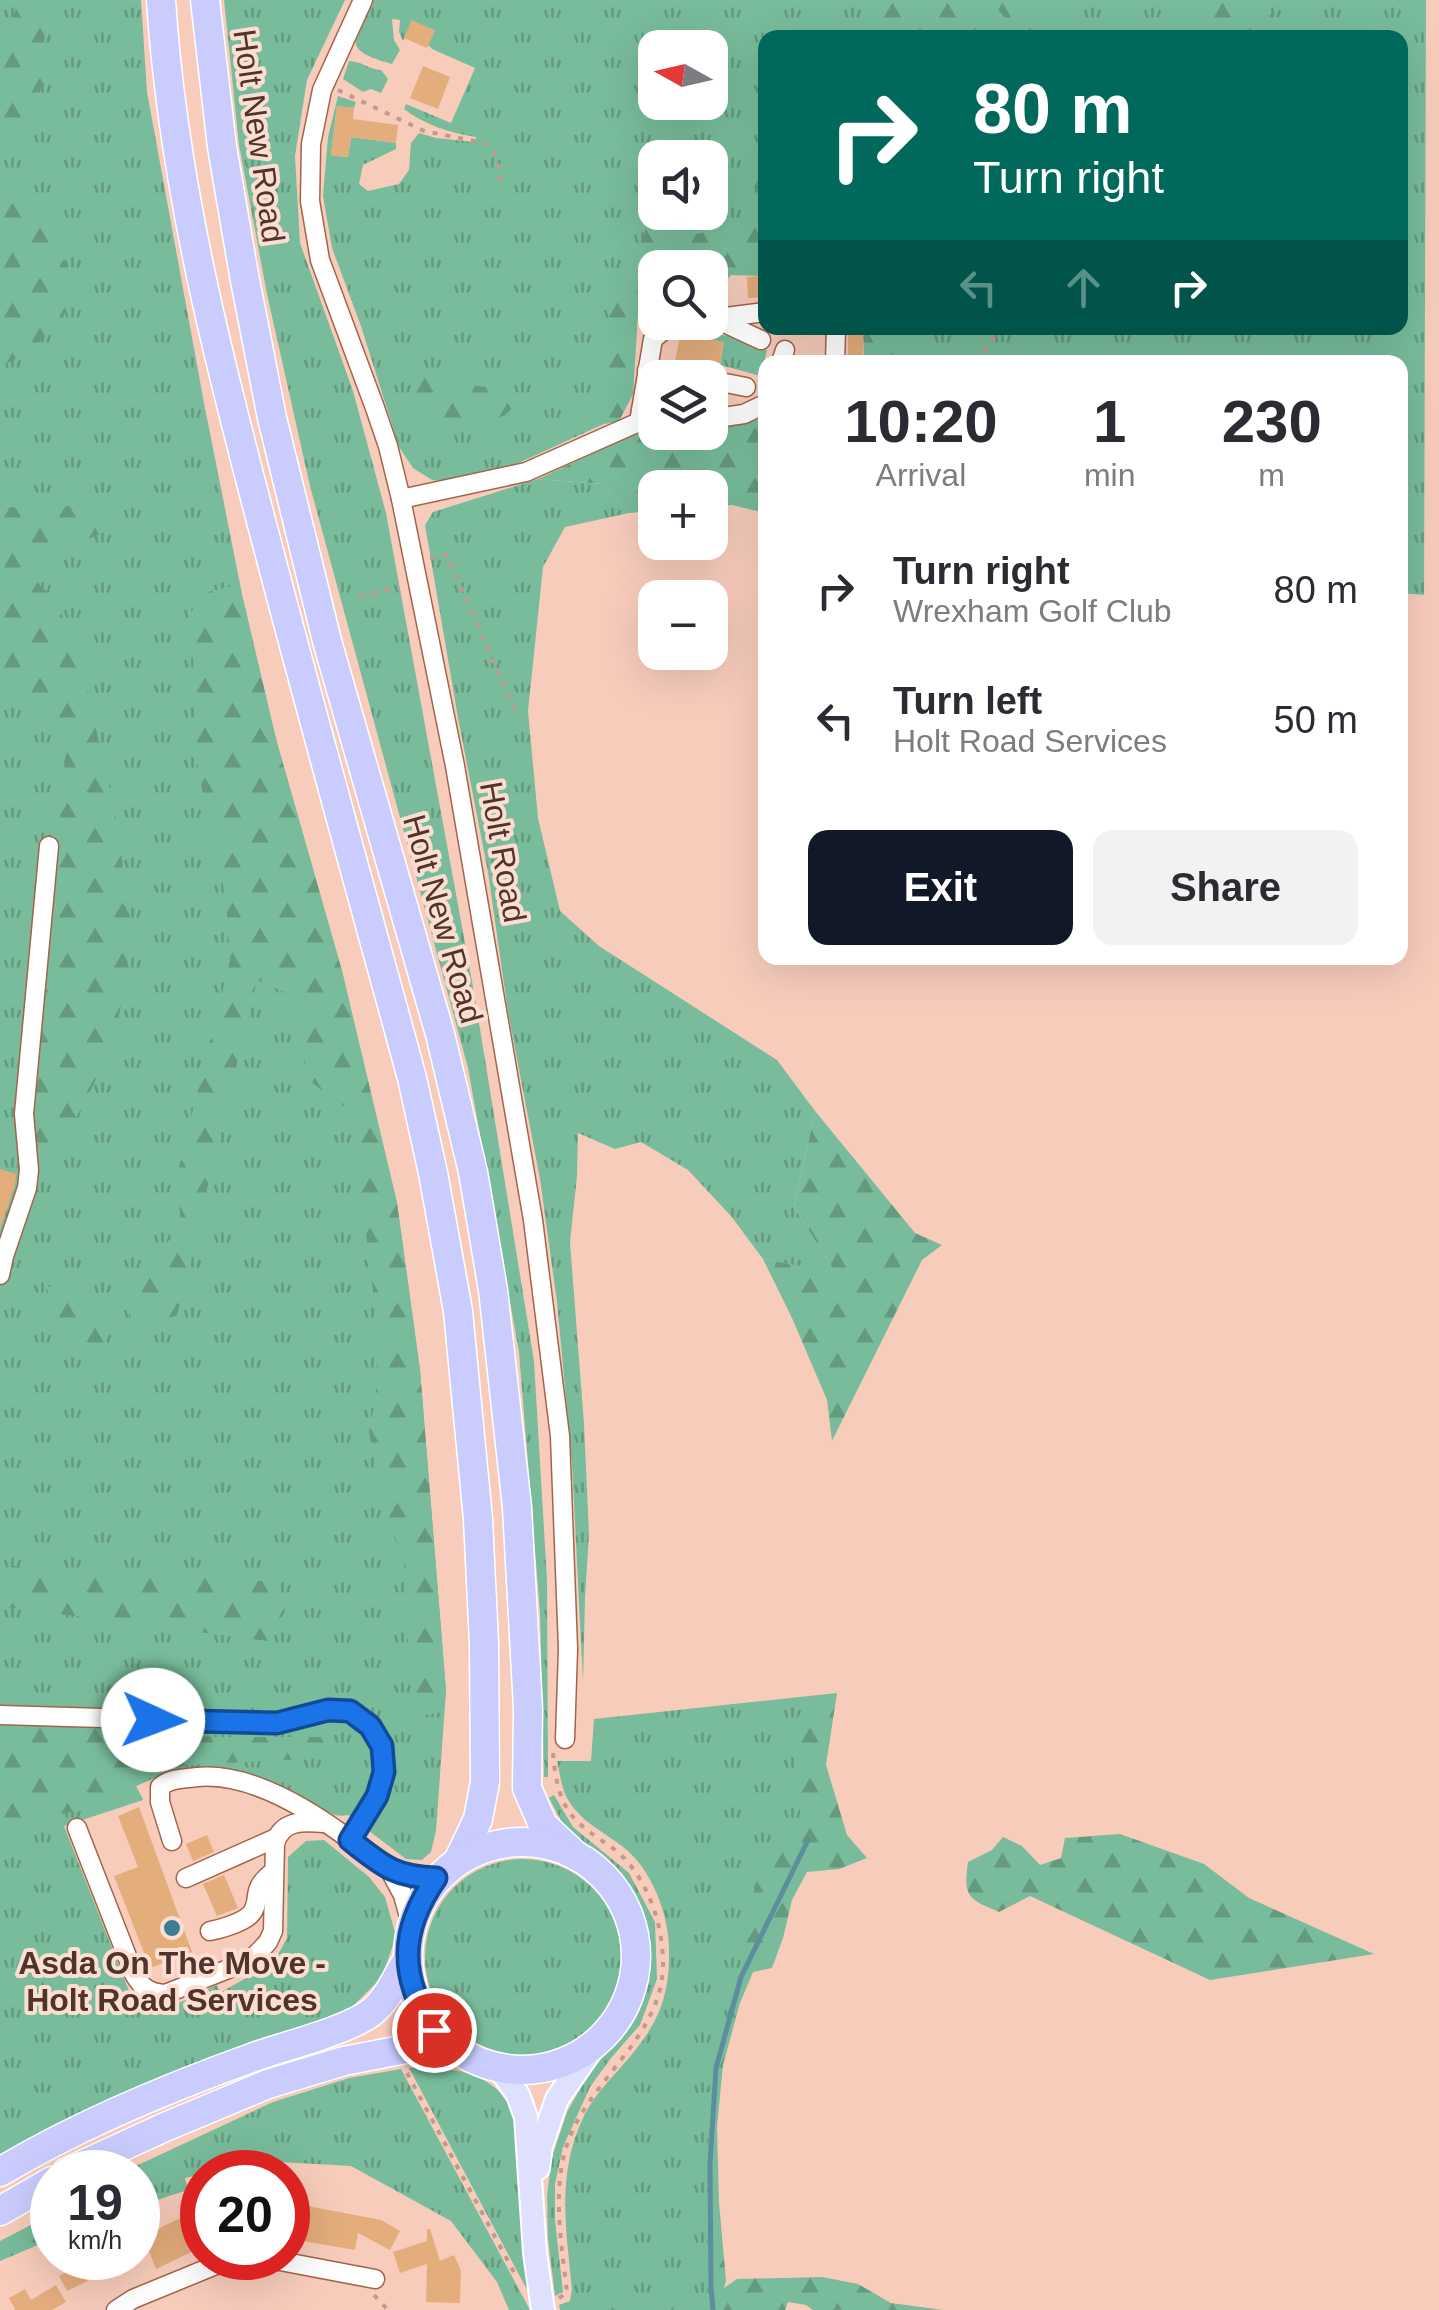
<!DOCTYPE html>
<meta charset="utf-8">
<style>
body{margin:0;font-family:Arial,sans-serif;background:#f2f2f3;color:#2b2b33;height:100vh;display:flex;flex-direction:column;font-size:38px;white-space:nowrap}
*{box-sizing:border-box;margin:0}
p{font-size:32px;color:#7c7c81}
.icon{flex:none;width:55px;height:55px;fill:none;stroke:currentColor;stroke-width:2;stroke-linecap:round;stroke-linejoin:round}
.map{position:relative;flex:1;overflow:hidden}
.sheet{position:absolute;left:758px;top:355px;width:650px;height:610px;display:flex;flex-direction:column;background:#fff;border-radius:20px;box-shadow:0 10px 40px #0002}
.sheet>*{flex:none}
.banner{position:absolute;left:758px;top:30px;width:650px;height:305px;border-radius:20px;box-shadow:0 10px 40px #0002;background:#00695c;color:#fff;overflow:hidden}
.needle{width:65px;rotate:278deg}
.controls{position:absolute;left:638px;top:30px;display:grid;gap:20px}
.controls a{display:grid;place-items:center;width:90px;height:90px;border-radius:20px;background:#fff;box-shadow:0 10px 40px #0002;font-size:50px}
.speed{position:absolute;left:30px;top:2150px;display:flex;gap:20px;font-size:50px;font-weight:700;text-align:center}
.speed>*{display:grid;place-content:center;width:130px;height:130px;border-radius:50%;background:#fff;box-shadow:0 10px 40px #0002;line-height:1}
.speed small{font-size:25px;font-weight:400}
.speed .limit{border:15px solid #d22;background:#fff;color:#111}
.pin{position:absolute;display:grid;place-items:center;width:85px;height:85px;color:#fff;margin:-42px;border:5px solid #fff;border-radius:50%;box-shadow:0 2px 10px #0007}
.me{position:absolute;width:110px;margin:-55px;rotate:92deg;stroke-linejoin:round;filter:drop-shadow(0 0 8px #0008)}
.turn{display:flex;align-items:center;gap:35px;height:210px;padding:0 50px;font-size:45px}
.turn .icon{width:130px;height:130px;stroke-width:2.5}
.turn b{display:block;font-size:70px;line-height:85px}
.lanes{display:flex;align-items:center;height:95px;padding:0 50px;background:#0003;justify-content:center;gap:50px;direction:ltr}
.lanes .off{opacity:.35}
.eta{display:flex;justify-content:space-evenly;align-items:center;height:170px;text-align:center}
.eta b{font-size:60px;font-weight:800;line-height:70px}
.action{display:flex;gap:20px;margin-top:auto;padding:20px 50px}
.action a{flex:1;height:115px;border-radius:20px;background:#111827;color:#fff;font-size:40px;font-weight:800;line-height:115px;text-align:center}
.action a+a{background:#f2f2f3;color:#2b2b33}
ul{padding:0;list-style:none}
li{display:flex;align-items:center;gap:30px;height:130px;padding:0 50px}
li div{flex:1}
li b{display:block;font-size:38px}
li em{font-style:normal}
.map>svg:first-child{display:block}
.grass{fill:url(#grass-tufts);fill-rule:evenodd}
.forest{fill:url(#forest-firs)}
.lines{fill:none;stroke-linecap:round;stroke-linejoin:round}
.stream{stroke:#5d8e9e;stroke-width:5}
.building{fill:#e4ad7c}
.minor-casing{stroke:#a4644a;stroke-width:21}
.major-casing{stroke:#fff;stroke-width:26}
.highway-casing{stroke:#fff;stroke-width:31}
.path{stroke:#c19a8b;stroke-width:4;stroke-dasharray:5 8;stroke-linecap:butt}
.minor{stroke:#fff;stroke-width:18}
.major{stroke:#dfe0fe;stroke-width:22}
.highway{stroke:#c9ccfd;stroke-width:28}
.route-casing{stroke:#114b97;stroke-width:25}
.route{stroke:#1a73e8;stroke-width:18}
.poi-dot{fill:#3d7c91;stroke:#fbddd2;stroke-width:4}
.labels{text-anchor:middle;dominant-baseline:central;stroke-width:8;stroke-linejoin:round;paint-order:stroke}
.street-label{font-size:32px;fill:#503429;stroke:#fbddd2}
.poi-label{font-size:32px;font-weight:bold;fill:#503429;stroke:#fbddd2}
</style>
<div class="map">
<svg width="1439" height="2310" viewBox="0 0 1439 2310">
<defs>
<pattern id="grass-tufts" width="24" height="20" patternUnits="userSpaceOnUse" patternTransform="scale(2.5)"><rect width="24" height="20" fill="#78bc9b"/><path d="M3 7l-1-3M5 7V3M7 7l1-3M15 17l-1-3M17 17v-4M19 17l1-3" fill="none" stroke="#659a7e"/></pattern>
<pattern id="forest-firs" width="22" height="20" patternUnits="userSpaceOnUse" patternTransform="scale(2.5)"><rect width="22" height="20" fill="#78bc9b"/><path d="M5 1l3.5 6h-7zM16 11l3.5 6h-7z" fill="#659a7e"/></pattern>
</defs>
<rect width="100%" height="100%" fill="#f8ccbb"/>
<!-- grass -->
<g class="grass">
<path d="M0 0H141L147 92 204 403 243 599 276 739 342 971 397 1203 420 1370 446 1691 436 1831 431 1852 422 1860 406 1859 348 1815C331 1819 313 1805 298 1797 264 1779 211 1758 171 1771 159 1774 147 1781 136 1786L143 1800 64 1826 129 1991C163 2020 180 2001 217 1985L220 1993 274 1962 287 1938 288 1857 306 1841 324 1840 369 1877 385 1897 396 1936 382 1977 351 2008 164 2078 0 2156Z"/>
<polygon points="224,0 345,0 307,80 295,156 300,243 353,391 386,513 474,992 534,1361 547,1580 548,1777 544,1777 540,1612 519,1352 468,1068 310,486 267,294 239,145"/>
<path d="M373 0H1426L1424 595 1400 593V362H873L875 328H1400V38H765V242L650 234 617 418 492 475 452 482 432 480 413 468 399 447 361 326 332 248 323 196 328 137 338 96 356 102 354 108 337 106 331 155 348 157 351 137 396 143V149L363 165 359 184 368 191 399 184 409 170 411 143 419 133 436 138 475 142 476 137C450 133 425 125 404 109L406 104 451 123 475 68 432 49 428 45 434 30 412 21 403 41 399 32 400 20 392 19 394 40 400 50 392 64C339 49 354 41 373 0ZM655 48H710V102H655ZM655 158H710V212H655Z"/>
<path d="M349 61C362 61 369 70 381 70L388 79 381 93 371 89 363 92 343 79Z"/>
<path d="M696 331C722 333 744 339 767 350L761 376 720 365 724 342 685 335Z"/>
<polygon points="538,479 603,484 629,513 565,527 543,567 528,711 538,818 560,911 599,946 777,1060 815,1111 794,1207 837,1274 763,1259 731,1216 688,1170 641,1142 615,1149 578,1133 577,1176 570,1242 584,1424 589,1534 585,1598 583,1682 572,1463 557,1302 540,1179 508,1012 488,872 458,718 425,525 433,512"/>
<path d="M837 1693 816 1764 808 1840 741 1977 716 2068 711 2288 713 2310H560L559 2305 570 2301 572 2289C566 2228 556 2174 584 2116 593 2097 608 2082 621 2067 655 2029 670 2002 669 1950 669 1919 656 1882 635 1858 613 1834 584 1828 567 1798 561 1787 560 1773 557 1761H591L594 1719Z"/>
<polygon points="554,1795 573,1827 629,1873 655,1922 657,1979 640,2025 611,2058 590,2087 563,2147 555,2184 555,2220 563,2292 555,2296 548,2239 547,2195 552,2157 567,2112 588,2075 633,2021 649,1977 648,1928 634,1897 612,1868 582,1845 563,1824 549,1798"/>
<circle cx="523" cy="1957" r="98"/>
<path d="M409 2068C455 2068 489 2069 515 2112L532 2299Z"/>
<polygon points="401,2069 530,2310 509,2310 497,2282 451,2221 351,2166 280,2162 202,2172 202,2174 185,2178 188,2190 138,2206 138,2172 123,2172 273,2102 349,2078"/>
</g>
<!-- forest -->
<g class="forest">
<polygon points="20,0 47,0 41,88 38,99 0,151 0,46"/>
<path d="M872 0H978C982 14 984 26 973 37H890L874 19 877 4Z"/>
<polygon points="989,0 1060,0 1041,10 1047,38 1011,37 1003,15"/>
<polygon points="1235,1 1275,13 1248,37 1220,37 1216,26 1201,20 1206,3"/>
<polygon points="760,162 765,162 765,276 731,275 710,300 710,268 655,268 655,312 650,310 638,315 633,394 619,421 605,424 600,403 601,344 615,296 638,261 645,231 654,210 663,232 730,235 748,232"/>
<polygon points="0,196 17,206 58,242 70,279 63,321 28,352 0,367"/>
<polygon points="863,328 918,328 902,340 900,362 864,362"/>
<polygon points="425,374 472,385 507,390 517,404 504,416 467,424 446,436 429,429 409,391"/>
<polygon points="765,419 765,513 732,505 710,506 710,488 655,488 655,511 629,513 603,484 538,479 639,432 655,430 655,432 710,432 710,425"/>
<path d="M89 504 108 516 107 531C82 542 57 550 34 563L32 577 54 599 77 646 114 807 130 915 127 971 114 1044 66 1138 41 1174 33 1123 67 737 37 705 12 703 0 707V506L32 510Z"/>
<polygon points="232,586 243,599 276,739 342,971 397,1203 420,1370 446,1690 443,1712 425,1715 412,1709 404,1564 386,1509 369,1433 375,1401 379,1342 356,1149 349,1110 307,1079 302,1035 291,995 257,980 177,1315 129,1338 129,1282 181,1228 177,1175 230,961 226,899 198,771 191,613 200,594"/>
<polygon points="815,1111 915,1233 942,1245 922,1260 832,1441 827,1400 792,1318 763,1259 836,1273 794,1207"/>
<polygon points="47,1286 106,1303 104,1353 43,1314"/>
<polygon points="12,1566 276,1582 285,1611 268,1641 6,1607"/>
<polygon points="837,1693 826,1765 847,1835 867,1858 839,1869 807,1872 792,1900 783,1938 772,1968 753,1972 740,2003 723,2065 717,2127 719,2203 726,2280 724,2288 737,2279 822,2277 858,2284 891,2303 943,2310 813,2310 806,2305 788,2302 785,2310 713,2310 708,2290 707,2171 711,2067 743,1964 737,1957 766,1844 801,1818 792,1724 804,1709"/>
<polygon points="29,1724 217,1737 329,1737 334,1748 323,1758 185,1765 136,1786 143,1800 43,1817 0,1837 0,1741"/>
<path d="M1120 1834 1204 1864 1249 1898 1374 1954 1210 1980 1030 1896 999 1912C968 1899 963 1897 968 1862L992 1850 1003 1837 1022 1846 1040 1865 1061 1858 1065 1838Z"/>
<polygon points="52,2214 52,2239 0,2261 0,2241"/>
</g>
<g class="lines">
<!-- stream -->
<polyline class="stream" points="713,2310 711,2288 710,2163 716,2068 741,1977 808,1840"/>
</g>
<!-- building -->
<g class="building">
<polygon points="412,20 435,31 427,48 404,38"/>
<polygon points="423,66 450,77 438,109 410,98"/>
<polygon points="337,106 354,108 353,119 398,125 396,143 351,137 348,157 331,155"/>
<polygon points="765,276 765,297 748,298 747,277"/>
<rect x="848" y="328" width="15" height="34"/>
<polygon points="686,335 724,342 719,369 675,361 680,336"/>
<polygon points="0,1169 16,1174 15,1185 0,1229"/>
<polygon points="139,1807 192,1952 150,1968 114,1876 138,1867 118,1816"/>
<polygon points="207,1835 214,1852 193,1861 186,1844"/>
<polygon points="224,1875 238,1908 217,1916 203,1884"/>
<polygon points="303,2205 381,2220 400,2231 390,2250 358,2233 355,2250 297,2240"/>
<polygon points="202,2208 202,2247 156,2269 149,2251 138,2256 138,2238"/>
<polygon points="427,2229 430,2229 440,2261 454,2255 461,2271 460,2303 426,2302 427,2264 400,2273 393,2252 427,2241"/>
<polygon points="82,2258 125,2258 90,2274"/>
<polygon points="81,2265 88,2281 67,2291 59,2276"/>
<polygon points="56,2285 66,2302 52,2310 13,2310 15,2309 9,2298 25,2289 31,2300"/>
</g>
<g class="lines">
<defs>
<g id="minor">
<polyline points="363,0 322,90 311,144 310,201 320,260 375,408 388,446 401,499 455,766 533,1220 560,1436 568,1649 565,1739"/>
<polyline points="710,319 765,312"/>
<polyline points="716,319 761,340"/>
<polyline points="781,362 785,350"/>
<polyline points="835,362 836,328"/>
<polyline points="647,370 692,378"/>
<polyline points="710,380 746,387"/>
<polyline points="710,419 744,414 765,404"/>
<polyline points="639,422 653,339 671,325 687,322"/>
<polyline points="401,499 526,472 639,422 655,421"/>
<polyline points="0,1275 4,1256 27,1188 29,1170 24,1114 49,846"/>
<polyline points="0,1715 277,1723 327,1710 350,1711 370,1726 382,1746 384,1773 377,1796 350,1840"/>
<path d="M77 1828 134 1974C142 1988 149 1993 165 1994L251 1960 268 1942 273 1931 275 1844C281 1820 303 1821 324 1823"/>
<path d="M172 1841 160 1802V1787C170 1778 183 1779 197 1777 250 1772 312 1811 353 1842 365 1851 377 1863 391 1870 405 1877 420 1878 436 1879"/>
<polyline points="389,1869 403,1895 411,1924"/>
<polyline points="186,1878 276,1838"/>
<path d="M210 1931C221 1929 241 1923 250 1915 263 1902 248 1890 273 1872"/>
<polyline points="116,2310 133,2299 228,2260 280,2261 375,2279"/>
</g>
<g id="major">
<polyline points="499,2068 518,2095 526,2117 535,2253 543,2310"/>
<polyline points="538,2168 541,2146 557,2099 596,2043"/>
</g>
<g id="highway">
<path d="M161 0C173 187 221 370 269 551 315 727 364 902 412 1078L433 1173 458 1311 478 1519 484 1643 485 1782 478 1819 459 1859"/>
<polyline points="205,0 222,147 244,275 272,418 327,641 440,1034 473,1172 493,1290 517,1507 528,1709 527,1788 543,1825 573,1853"/>
<circle cx="522" cy="1956" r="114"/>
<path d="M0 2172C78 2125 165 2089 251 2058 283 2046 349 2031 373 2011 388 1998 397 1977 407 1960"/>
<polyline points="67,2172 165,2127 268,2084 344,2061 406,2049 453,2048"/>
<polyline points="0,2211 52,2181"/>
</g>
</defs>
<!-- minor casing -->
<use href="#minor" class="minor-casing"/>
<!-- major casing -->
<use href="#major" class="major-casing"/>
<!-- highway casing -->
<use href="#highway" class="highway-casing"/>
<!-- path -->
<g class="path">
<polyline points="338,90 424,131 485,143 496,156 502,188"/>
<polyline points="977,362 994,337 996,328"/>
<polyline points="430,558 447,555 516,714"/>
<polyline points="359,596 399,587"/>
<path d="M553 1753C555 1775 558 1800 574 1818 587 1833 607 1842 622 1856 650 1884 664 1929 663 1968 660 2040 585 2083 566 2148 552 2195 562 2246 567 2293L559 2298"/>
<polyline points="407,2073 516,2276"/>
<polyline points="374,2295 388,2310"/>
</g>
<!-- minor -->
<use href="#minor" class="minor"/>
<!-- major -->
<use href="#major" class="major"/>
<!-- highway -->
<use href="#highway" class="highway"/>
</g>
<g class="lines">
<defs>
<path id="route" d="M153 1720 277 1723 328 1710 350 1711 370 1726 382 1746 384 1772 377 1796 350 1840C382 1865 394 1877 436 1878 399 1931 399 1977 434 2030"/>
</defs>
<!-- route casing -->
<use href="#route" class="route-casing"/>
<!-- route -->
<use href="#route" class="route"/>
</g>
<!-- markers -->
<circle class="poi-dot" cx="172" cy="1928" r="10"/>
<g class="labels">
<!-- street labels -->
<g class="street-label">
<text transform="translate(259 136) rotate(82)">Holt New Road</text>
<text transform="translate(503 852) rotate(80)">Holt Road</text>
<text transform="translate(443 919) rotate(74)">Holt New Road</text>
</g>
<!-- poi labels -->
<g class="poi-label">
<text x="172" y="1963">Asda On The Move -<tspan x="172" dy="37">Holt Road Services</tspan></text>
</g>
</g>
</svg>
<div class="controls">
<a><svg class="needle" viewBox="-14 -14 28 28"><path d="M0-13l5 13h-10z" fill="#e53935"/><path d="M0 13l5-13h-10z" fill="#7c7c81"/></svg></a>
<a><svg class="icon" aria-label="sound" viewBox="0 0 24 24"><path d="M4 9h4l5-4v14l-5-4H4zM17 9q2 3 0 6"/></svg></a>
<a><svg class="icon" aria-label="search" viewBox="0 0 24 24"><circle cx="10" cy="10" r="6"/><path d="M15 15l6 6"/></svg></a>
<a><svg class="icon" aria-label="layers" viewBox="0 0 24 24"><path d="M12 4l9 5-9 5-9-5zM3 14l9 5 9-5"/></svg></a>
<a>+</a>
<a>−</a>
</div>
<div class="speed"><div>19<small>km/h</small></div><div class="limit">20</div></div>
<div class="pin" style="left:434px;top:2030px;background:#d93025"><svg class="icon" aria-label="arrive" viewBox="0 0 24 24"><path d="M6 21V4h12l-3 4 3 4H6"/></svg></div>
<svg class="me" style="left:153px;top:1720px" viewBox="-20 -20 40 40"><circle r="19" fill="#fff"/><path d="M0-13L10 11 0 6-10 11z" fill="#1a73e8"/></svg>
<div class="banner">
<div class="turn"><svg class="icon" aria-label="right" viewBox="0 0 24 24"><path d="M7 20v-9h11M14 6l5 5-5 5"/></svg><div><b>80 m</b>Turn right</div></div>
<div class="lanes"><svg class="icon off" aria-label="left" viewBox="0 0 24 24"><path d="M17 20v-9H6M10 6l-5 5 5 5"/></svg><svg class="icon off" aria-label="ahead" viewBox="0 0 24 24"><path d="M12 20V5M6 11l6-6 6 6"/></svg><svg class="icon" aria-label="right" viewBox="0 0 24 24"><path d="M7 20v-9h11M14 6l5 5-5 5"/></svg></div>
</div>
<section class="sheet">
<div class="eta">
<div><b>10:20</b><p>Arrival</p></div>
<div><b>1</b><p>min</p></div>
<div><b>230</b><p>m</p></div>
</div>
<ul>
<li><svg class="icon" aria-label="right" viewBox="0 0 24 24"><path d="M7 20v-9h11M14 6l5 5-5 5"/></svg><div><b>Turn right</b><p>Wrexham Golf Club</p></div><em>80 m</em></li>
<li><svg class="icon" aria-label="left" viewBox="0 0 24 24"><path d="M17 20v-9H6M10 6l-5 5 5 5"/></svg><div><b>Turn left</b><p>Holt Road Services</p></div><em>50 m</em></li>
</ul>
<div class="action"><a>Exit</a><a>Share</a></div>
</section>
</div>
